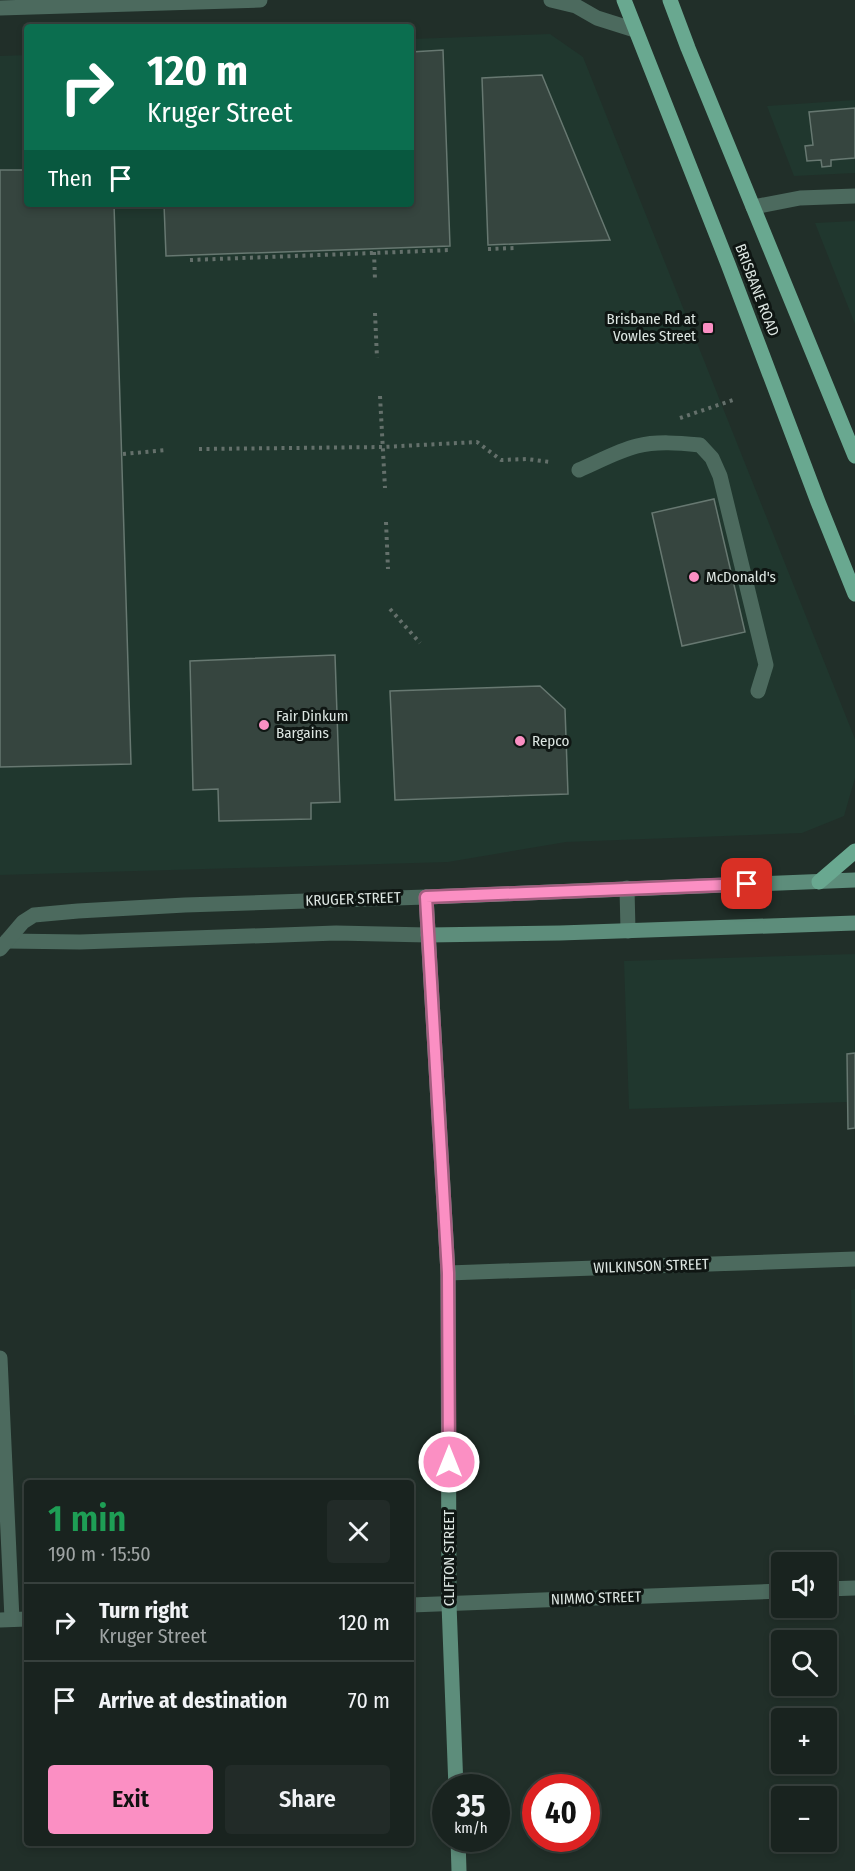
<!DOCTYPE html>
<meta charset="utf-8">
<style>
body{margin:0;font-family:"Fira Sans Condensed",sans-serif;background:#222b28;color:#f1f3f6;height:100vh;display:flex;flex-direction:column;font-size:22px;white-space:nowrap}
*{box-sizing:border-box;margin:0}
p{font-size:20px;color:#9fa4a4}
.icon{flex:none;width:33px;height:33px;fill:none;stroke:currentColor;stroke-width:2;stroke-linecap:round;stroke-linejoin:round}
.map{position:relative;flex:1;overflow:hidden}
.drawer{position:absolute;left:24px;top:1480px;width:390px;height:366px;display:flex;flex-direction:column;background:#19231f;border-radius:6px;box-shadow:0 3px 9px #0003,0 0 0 2px #37403d}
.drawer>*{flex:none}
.guide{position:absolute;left:24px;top:24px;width:390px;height:183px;border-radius:6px;box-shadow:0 3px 9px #0003,0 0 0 2px #37403d;background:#0b6e4f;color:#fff;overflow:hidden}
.controls{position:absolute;left:771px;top:1552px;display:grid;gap:12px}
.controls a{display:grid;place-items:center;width:66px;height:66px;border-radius:6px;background:#19231f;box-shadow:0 3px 9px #0003,0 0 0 2px #37403d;font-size:30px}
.speed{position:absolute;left:432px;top:1774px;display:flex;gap:12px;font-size:30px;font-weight:700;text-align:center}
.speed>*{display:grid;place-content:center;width:78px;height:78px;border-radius:50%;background:#19231f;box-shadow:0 3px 9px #0003,0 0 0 2px #37403d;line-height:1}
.speed small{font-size:15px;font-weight:400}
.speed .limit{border:9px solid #d22;background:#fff;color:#111}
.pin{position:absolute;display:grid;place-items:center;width:51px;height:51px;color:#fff;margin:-26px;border-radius:12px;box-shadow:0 3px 9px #0006}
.me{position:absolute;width:66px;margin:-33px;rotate:0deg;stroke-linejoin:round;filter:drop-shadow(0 0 4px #0008)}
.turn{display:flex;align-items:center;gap:21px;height:126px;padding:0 24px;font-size:27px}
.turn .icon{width:78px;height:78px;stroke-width:2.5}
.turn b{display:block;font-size:42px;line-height:51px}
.then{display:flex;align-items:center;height:57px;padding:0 24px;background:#0003;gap:12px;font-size:22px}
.round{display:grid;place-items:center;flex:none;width:63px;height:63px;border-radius:6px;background:#222b28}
.summary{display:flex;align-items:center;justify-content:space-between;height:102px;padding:0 24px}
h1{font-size:36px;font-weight:600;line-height:45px;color:#1e9e55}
.primary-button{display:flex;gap:12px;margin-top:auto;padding:12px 24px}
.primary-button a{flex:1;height:69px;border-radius:6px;background:#fb8fc3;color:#111;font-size:24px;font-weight:600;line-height:69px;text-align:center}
.primary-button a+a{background:#222b28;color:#f1f3f6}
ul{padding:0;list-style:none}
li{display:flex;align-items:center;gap:18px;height:78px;padding:0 24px;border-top:2px solid #37403d}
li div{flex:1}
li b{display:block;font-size:22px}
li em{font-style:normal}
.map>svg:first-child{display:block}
.built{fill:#20372e}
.building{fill:#36453f;stroke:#677871;stroke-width:1.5}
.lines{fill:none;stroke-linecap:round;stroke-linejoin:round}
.path{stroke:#64706b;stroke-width:4;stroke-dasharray:3 4.5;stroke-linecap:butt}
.lane{stroke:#4c6a5e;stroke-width:15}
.street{stroke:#4c6a5e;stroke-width:15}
.secondary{stroke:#5d8d7b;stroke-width:15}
.primary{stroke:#69a890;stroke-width:15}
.route-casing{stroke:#a35d7f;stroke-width:15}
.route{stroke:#fb8fc3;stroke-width:10}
.poi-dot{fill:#fb8fc3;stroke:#0f1613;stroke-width:2}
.labels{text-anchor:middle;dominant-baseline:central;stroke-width:6;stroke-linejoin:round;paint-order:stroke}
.street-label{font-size:15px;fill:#dde6e2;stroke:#0f1613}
.poi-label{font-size:15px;fill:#dde6e2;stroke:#0f1613;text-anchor:start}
</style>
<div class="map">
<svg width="855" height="1871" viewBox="0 0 855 1871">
<rect width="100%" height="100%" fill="#212f29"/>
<!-- built -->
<g class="built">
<polygon points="550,34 583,57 855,739 855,778 844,816 802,833 566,842 448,862 0,875 0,56 27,55 27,204 411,204 411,39"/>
<polygon points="855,100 855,173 794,176 767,106"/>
<polygon points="855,221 855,324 815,223"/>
<polygon points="855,954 855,1128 848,1129 847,1102 629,1109 624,961"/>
<polygon points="855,1289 855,1415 854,1415 851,1290"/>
</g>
<!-- building -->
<g class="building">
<polygon points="443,50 450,246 166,256 164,204 411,204 411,52"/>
<polygon points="542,75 610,240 488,245 482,78"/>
<polygon points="855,108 855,158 831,160 831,166 822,167 821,160 807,161 805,146 813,145 809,112"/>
<polygon points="0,170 27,170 27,204 114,204 131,764 0,767"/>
<polygon points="714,499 745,632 682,646 652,513"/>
<polygon points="335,655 340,802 311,803 311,819 219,821 218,789 193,790 190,661"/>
<polygon points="540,686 565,709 568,794 395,800 390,691"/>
<polygon points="855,1053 855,1128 848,1129 847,1054"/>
</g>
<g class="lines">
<!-- path -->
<g class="path">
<polyline points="488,249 516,248"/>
<polyline points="374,252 375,280"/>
<polyline points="190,260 451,250"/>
<polyline points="375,313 377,358"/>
<polyline points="380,396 385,488"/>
<polyline points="680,418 733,400"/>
<polyline points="199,449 383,447 477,442 501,460 527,459 550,462"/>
<polyline points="123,454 167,450"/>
<polyline points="386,522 388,569"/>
<polyline points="390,609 420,643"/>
</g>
<!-- lane -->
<g class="lane">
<path d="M579 470C598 462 617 451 637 446 657 441 679 443 700 445L712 458 720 476 766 665 758 691"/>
<polyline points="627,888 628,931"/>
</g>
<!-- street -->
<g class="street">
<polyline points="551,0 576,6 597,18 635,30"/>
<polyline points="0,8 260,0"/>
<polyline points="753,207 800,198 855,196"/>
<polyline points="7,941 80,942 336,933 428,935"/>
<polyline points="0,949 23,922 34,915 78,911 185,905 426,897"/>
<polyline points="448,1273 855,1259"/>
<polyline points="0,1358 12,1619"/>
<polyline points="826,1589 855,1588"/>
<polyline points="411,1605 782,1591"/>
<polyline points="0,1620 27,1619"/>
</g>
<!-- secondary -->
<g class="secondary">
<polyline points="428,935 560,933 855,923"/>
<polyline points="456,1788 449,1604 448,1273 426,897 855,880"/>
<polyline points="458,1839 459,1871"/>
</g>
<!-- primary -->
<g class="primary">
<polyline points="624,0 728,264 818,502 855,594"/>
<polyline points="670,0 688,48 855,456"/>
<polyline points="819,882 855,851"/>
</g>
</g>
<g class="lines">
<defs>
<polyline id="route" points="449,1462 448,1273 426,897 747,884"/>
</defs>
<!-- route casing -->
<use href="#route" class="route-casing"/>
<!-- route -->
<use href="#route" class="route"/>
</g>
<!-- markers -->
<g class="poi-dot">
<rect x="702" y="322" width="12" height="12" rx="3"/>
<circle cx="694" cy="577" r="6"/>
<circle cx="264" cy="725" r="6"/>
<circle cx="520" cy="741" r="6"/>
</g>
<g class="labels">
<!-- street labels -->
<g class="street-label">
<text transform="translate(757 290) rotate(69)">BRISBANE ROAD</text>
<text transform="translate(353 899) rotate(-2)">KRUGER STREET</text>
<text transform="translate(651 1266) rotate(-2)">WILKINSON STREET</text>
<text transform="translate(449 1558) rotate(-90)">CLIFTON STREET</text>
<text transform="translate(596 1598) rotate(-2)">NIMMO STREET</text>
</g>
<!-- poi labels -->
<g class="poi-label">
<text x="696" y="319" text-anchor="end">Brisbane Rd at<tspan x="696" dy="17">Vowles Street</tspan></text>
<text x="706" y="577">McDonald's</text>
<text x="276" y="716">Fair Dinkum<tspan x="276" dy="17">Bargains</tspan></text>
<text x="532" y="741">Repco</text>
</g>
</g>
</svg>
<div class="controls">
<a><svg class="icon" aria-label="sound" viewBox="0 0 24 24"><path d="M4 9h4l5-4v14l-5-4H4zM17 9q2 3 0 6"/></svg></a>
<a><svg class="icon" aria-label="search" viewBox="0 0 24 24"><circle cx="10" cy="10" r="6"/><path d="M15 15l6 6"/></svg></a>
<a>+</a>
<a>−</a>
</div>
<div class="speed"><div>35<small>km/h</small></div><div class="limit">40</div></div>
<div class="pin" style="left:747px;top:884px;background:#d93025"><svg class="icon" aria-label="arrive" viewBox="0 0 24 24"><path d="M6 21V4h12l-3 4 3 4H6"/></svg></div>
<svg class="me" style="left:449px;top:1462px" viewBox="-20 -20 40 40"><circle r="17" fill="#fb8fc3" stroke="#fff" stroke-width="3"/><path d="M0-11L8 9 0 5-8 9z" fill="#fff"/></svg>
<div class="guide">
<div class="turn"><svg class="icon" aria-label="right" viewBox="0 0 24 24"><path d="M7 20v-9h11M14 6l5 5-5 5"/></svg><div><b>120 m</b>Kruger Street</div></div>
<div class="then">Then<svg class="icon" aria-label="arrive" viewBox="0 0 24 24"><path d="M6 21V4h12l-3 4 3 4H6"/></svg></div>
</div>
<section class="drawer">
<div class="summary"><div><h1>1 min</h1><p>190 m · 15:50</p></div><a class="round"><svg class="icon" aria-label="close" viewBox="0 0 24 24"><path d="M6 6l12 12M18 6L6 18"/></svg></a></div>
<ul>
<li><svg class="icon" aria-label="right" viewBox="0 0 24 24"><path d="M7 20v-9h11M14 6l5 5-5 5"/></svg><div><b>Turn right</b><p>Kruger Street</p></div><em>120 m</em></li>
<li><svg class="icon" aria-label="arrive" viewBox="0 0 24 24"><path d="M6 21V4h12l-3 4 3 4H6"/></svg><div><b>Arrive at destination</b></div><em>70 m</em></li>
</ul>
<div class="primary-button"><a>Exit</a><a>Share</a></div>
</section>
</div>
